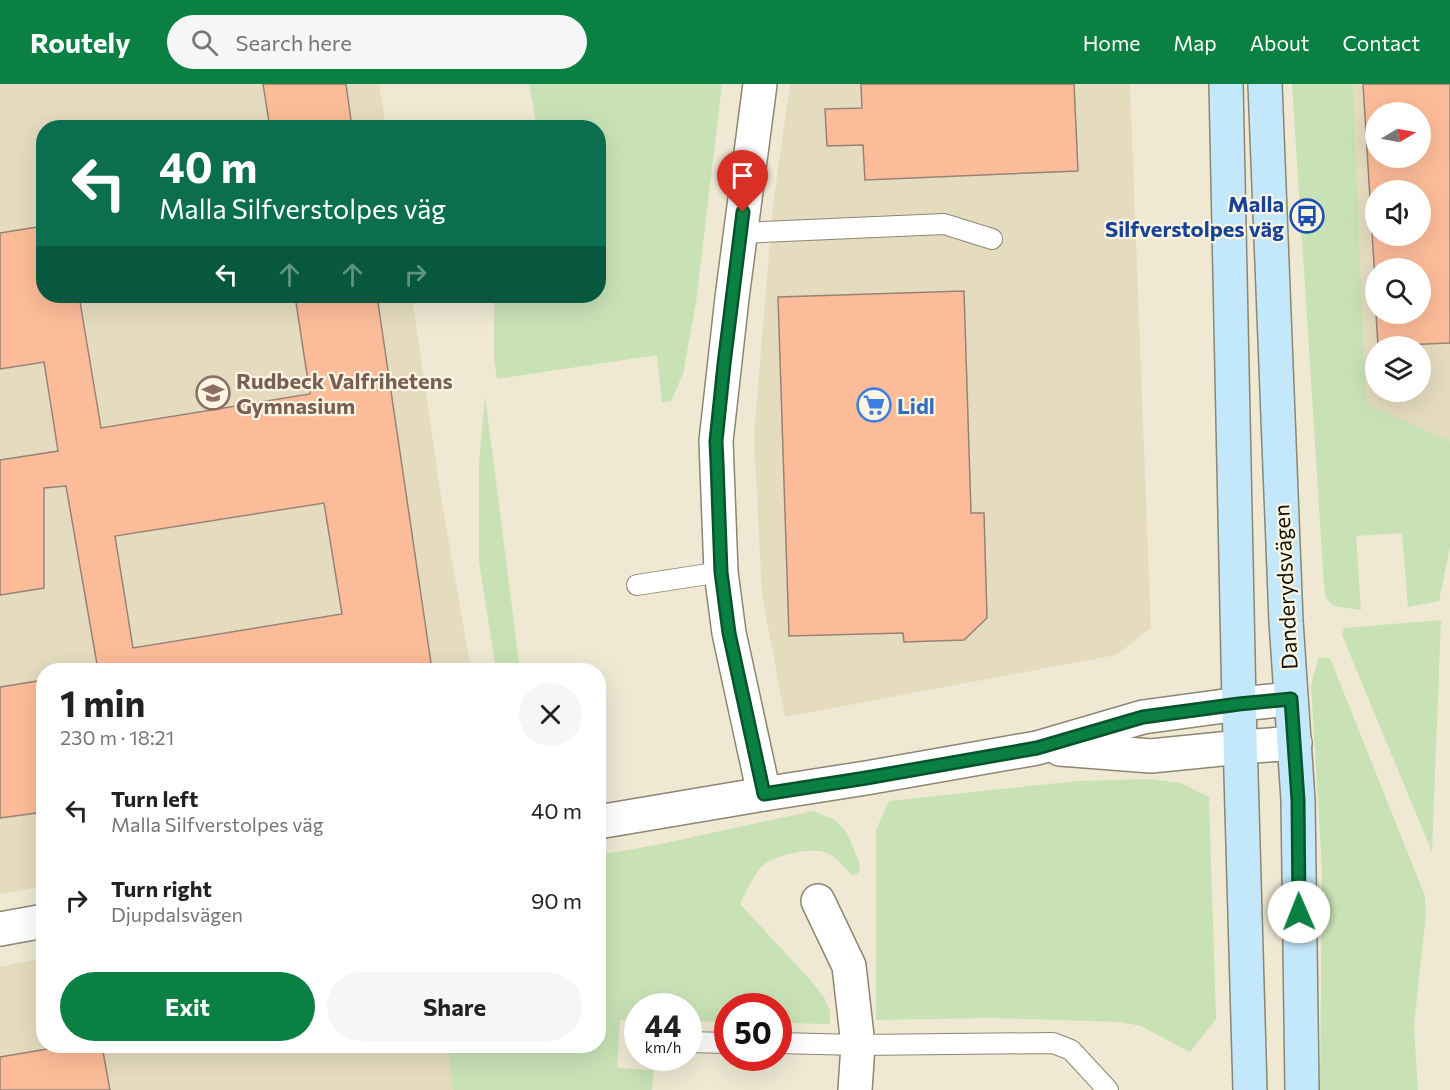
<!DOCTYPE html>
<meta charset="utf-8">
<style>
body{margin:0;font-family:Commissioner,sans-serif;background:#f6f6f6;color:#222;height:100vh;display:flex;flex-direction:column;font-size:22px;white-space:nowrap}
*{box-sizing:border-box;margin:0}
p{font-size:20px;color:#767676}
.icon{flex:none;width:33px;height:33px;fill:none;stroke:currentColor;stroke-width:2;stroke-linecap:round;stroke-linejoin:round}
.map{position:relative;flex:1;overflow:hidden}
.details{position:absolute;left:36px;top:579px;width:570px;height:390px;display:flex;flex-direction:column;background:#fff;border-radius:24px;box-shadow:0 6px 24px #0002}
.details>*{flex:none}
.top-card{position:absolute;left:36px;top:36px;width:570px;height:183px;border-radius:24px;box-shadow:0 6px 24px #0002;background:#0b6e4f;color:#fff;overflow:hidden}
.needle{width:39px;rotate:80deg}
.controls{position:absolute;left:1365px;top:18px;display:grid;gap:12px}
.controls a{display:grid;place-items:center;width:66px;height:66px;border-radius:50%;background:#fff;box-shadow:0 6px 24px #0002;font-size:30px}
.speed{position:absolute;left:624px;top:909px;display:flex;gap:12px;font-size:30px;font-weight:700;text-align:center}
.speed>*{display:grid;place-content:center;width:78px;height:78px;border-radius:50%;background:#fff;box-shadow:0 6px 24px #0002;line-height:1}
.speed small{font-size:15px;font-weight:400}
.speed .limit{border:9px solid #d22;background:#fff;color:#111}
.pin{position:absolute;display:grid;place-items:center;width:51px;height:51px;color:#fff;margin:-62px -26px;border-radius:50% 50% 50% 0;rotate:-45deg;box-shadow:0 0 6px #0007}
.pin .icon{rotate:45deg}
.me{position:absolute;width:66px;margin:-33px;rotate:359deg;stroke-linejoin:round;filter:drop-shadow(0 0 4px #0008)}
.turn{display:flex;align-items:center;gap:21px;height:126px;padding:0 24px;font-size:27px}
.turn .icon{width:78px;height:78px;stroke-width:2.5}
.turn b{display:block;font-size:42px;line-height:51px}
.lanes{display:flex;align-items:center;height:57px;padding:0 24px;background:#0003;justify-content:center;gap:30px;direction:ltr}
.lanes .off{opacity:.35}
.round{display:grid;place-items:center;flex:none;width:63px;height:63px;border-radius:32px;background:#f6f6f6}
.overview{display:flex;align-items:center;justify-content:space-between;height:102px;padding:0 24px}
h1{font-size:36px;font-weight:700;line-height:45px}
.action{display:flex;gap:12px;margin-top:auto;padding:12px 24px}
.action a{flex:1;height:69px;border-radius:36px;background:#0b8043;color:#fff;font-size:24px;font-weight:700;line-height:69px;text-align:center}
.action a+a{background:#f6f6f6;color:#222}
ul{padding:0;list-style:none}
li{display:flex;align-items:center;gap:18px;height:90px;padding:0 24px}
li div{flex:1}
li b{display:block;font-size:22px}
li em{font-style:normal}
header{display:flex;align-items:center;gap:36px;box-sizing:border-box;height:84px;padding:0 30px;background:#0b8043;color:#fff}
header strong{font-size:28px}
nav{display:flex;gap:33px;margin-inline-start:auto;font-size:21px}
.search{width:420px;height:54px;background:#f6f6f6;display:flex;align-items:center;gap:15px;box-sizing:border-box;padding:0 21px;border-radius:33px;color:#767676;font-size:22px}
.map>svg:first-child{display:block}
.built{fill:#e5dcbf;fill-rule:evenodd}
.green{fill:#c8e2b5}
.building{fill:#fdbc99;stroke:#978277;stroke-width:1.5;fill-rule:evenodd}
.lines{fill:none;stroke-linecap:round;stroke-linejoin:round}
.lane-casing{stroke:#8c8672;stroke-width:22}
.street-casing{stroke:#8c8672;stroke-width:36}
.secondary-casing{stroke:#8c8672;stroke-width:36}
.lane{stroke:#fff;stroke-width:20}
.street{stroke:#fff;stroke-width:33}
.secondary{stroke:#c3e7fb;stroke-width:33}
.route-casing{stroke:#07532c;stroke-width:15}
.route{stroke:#0b8043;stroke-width:10}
.labels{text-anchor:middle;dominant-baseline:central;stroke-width:4.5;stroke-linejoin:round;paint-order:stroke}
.transit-label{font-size:22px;font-weight:bold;fill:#164399;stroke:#fcf6e0;text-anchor:end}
.education-label{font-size:22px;font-weight:bold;fill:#785e54;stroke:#fcf6e0;text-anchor:start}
.shop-label{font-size:22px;font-weight:bold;fill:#366cbe;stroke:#fcf6e0;text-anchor:start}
.street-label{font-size:22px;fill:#13110a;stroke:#fcf6e0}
</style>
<header>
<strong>Routely</strong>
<div class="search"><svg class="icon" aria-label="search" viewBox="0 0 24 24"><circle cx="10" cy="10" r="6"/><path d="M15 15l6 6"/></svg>Search here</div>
<nav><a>Home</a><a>Map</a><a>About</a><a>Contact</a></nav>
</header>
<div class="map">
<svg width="1450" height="1006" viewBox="0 0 1450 1006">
<rect width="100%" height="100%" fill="#efe9d3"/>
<!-- built -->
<g class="built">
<polygon points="0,0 379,0 386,43 44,44 44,212 412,212 440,406 471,586 44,586 43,802 0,810"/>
<polygon points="790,0 1130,0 1151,544 1116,571 785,633 762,511 754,351 773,121"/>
<path d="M1353 0H1450V357L1366 320ZM1376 28H1420V74H1376ZM1376 106H1420V152H1376ZM1376 184H1420V230H1376ZM1376 262H1420V308H1376Z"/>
<polygon points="43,874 44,962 448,962 453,1006 0,1006 0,883"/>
</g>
<!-- green -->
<g class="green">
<polygon points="529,0 722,0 696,219 683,290 671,317 662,318 657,271 497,295 494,275 494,212 598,212 598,44 537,43"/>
<polygon points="1292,0 1353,0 1366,320 1450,357 1450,462 1439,517 1408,523 1402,449 1356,452 1361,526 1333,522 1326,514 1324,500"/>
<polygon points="485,311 520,586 496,586 479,477 479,379"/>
<polygon points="1441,536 1432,768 1342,551 1344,544"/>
<polygon points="1318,574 1330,574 1425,812 1426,830 1414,941 1418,1006 1320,1006 1322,785 1311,602"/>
<polygon points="1151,695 1181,699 1209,713 1216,935 1190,968 1141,942 1120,938 990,934 876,936 876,746 889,717 1077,697"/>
<path d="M813 727 835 736 847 749 860 780 859 788 853 792C845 784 835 771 824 768 808 764 774 771 761 783 756 788 744 812 740 820L813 899 825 915 830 927V940L779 939 778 922H728L727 938 689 937 688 922H638L637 937 620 936 617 984 654 986 652 1006H453L448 962H598L599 771 656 761Z"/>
</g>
<!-- building -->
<g class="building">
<polygon points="263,0 346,0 352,44 270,44"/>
<polygon points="861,0 1074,0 1078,87 865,96 863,61 827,62 825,25 862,24"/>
<path d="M1363 0H1450V259L1378 262 1376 230H1420V184H1376V213ZM1376 28H1420V74H1376ZM1376 106H1420V152H1376Z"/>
<path d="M44 142V212H79L101 344 310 310 295 212H377L432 586H98L66 402 44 404V504L0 511V376L58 367 44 278 0 285V149ZM324 419 342 530 133 564 115 452Z"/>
<polygon points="964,207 971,429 984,429 987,534 964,556 904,558 903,549 789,552 778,213"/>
<polygon points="44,596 44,728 0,734 0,603"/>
<polygon points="65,962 102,962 110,1006 0,1006 0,973"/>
</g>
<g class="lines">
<defs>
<g id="lane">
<polyline points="741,149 944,140 992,155"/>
<polyline points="637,501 721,488"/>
<polyline points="688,958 728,959"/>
<polyline points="778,959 858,961 1053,959 1071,966 1108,1006"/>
</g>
<g id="street">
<polyline points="760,0 732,214 716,357 721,488 729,549 764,710"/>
<polyline points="1060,665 1151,672 1241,663 1295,659"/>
<polyline points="598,738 764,710 866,694 1037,664 1143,633 1239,620 1291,615"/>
<polyline points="818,817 849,882 858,961 855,1006"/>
<polyline points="0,845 44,837"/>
</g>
<g id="secondary">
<polyline points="1226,0 1239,620 1250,1006"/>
<polyline points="1265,0 1286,537 1298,716 1302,1006"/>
</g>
</defs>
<!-- lane casing -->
<use href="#lane" class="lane-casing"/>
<!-- street casing -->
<use href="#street" class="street-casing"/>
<!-- secondary casing -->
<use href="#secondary" class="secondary-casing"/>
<!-- lane -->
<use href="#lane" class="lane"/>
<!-- street -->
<use href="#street" class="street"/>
<!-- secondary -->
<use href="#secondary" class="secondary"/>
</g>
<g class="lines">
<defs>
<polyline id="route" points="743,128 724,280 716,357 717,379 721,488 729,549 764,710 866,694 1037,664 1143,633 1239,620 1291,615 1298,716 1299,828"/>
</defs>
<!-- route casing -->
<use href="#route" class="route-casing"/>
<!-- route -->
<use href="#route" class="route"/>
</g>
<!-- icons -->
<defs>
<symbol id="bus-ring" viewBox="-11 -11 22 22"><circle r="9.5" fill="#fcf6e0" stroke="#1a4fb4" stroke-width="1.5"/><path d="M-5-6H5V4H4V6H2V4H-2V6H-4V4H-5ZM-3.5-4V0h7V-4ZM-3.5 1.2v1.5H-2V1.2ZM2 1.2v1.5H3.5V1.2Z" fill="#1a4fb4"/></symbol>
<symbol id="school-ring" viewBox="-11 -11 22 22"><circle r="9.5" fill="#fcf6e0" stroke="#8d6e63" stroke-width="1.5"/><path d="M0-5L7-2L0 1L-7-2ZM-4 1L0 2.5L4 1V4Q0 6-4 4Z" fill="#8d6e63"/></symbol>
<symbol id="supermarket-ring" viewBox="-11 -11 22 22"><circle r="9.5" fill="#fcf6e0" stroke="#3f7fe0" stroke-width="1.5"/><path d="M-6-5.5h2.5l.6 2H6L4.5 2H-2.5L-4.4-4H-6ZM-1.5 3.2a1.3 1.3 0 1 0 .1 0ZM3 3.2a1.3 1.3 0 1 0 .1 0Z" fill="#3f7fe0"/></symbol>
</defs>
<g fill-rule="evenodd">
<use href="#bus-ring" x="1288" y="113" width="38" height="38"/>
<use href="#school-ring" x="194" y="290" width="38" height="38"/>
<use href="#supermarket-ring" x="855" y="302" width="38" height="38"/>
</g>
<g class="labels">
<!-- transit labels -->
<g class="transit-label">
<text x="1284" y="119">Malla<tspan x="1284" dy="25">Silfverstolpes väg</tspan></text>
</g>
<!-- education labels -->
<g class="education-label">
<text x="236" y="296">Rudbeck Valfrihetens<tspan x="236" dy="25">Gymnasium</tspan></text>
</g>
<!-- shop labels -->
<g class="shop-label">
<text x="897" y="321">Lidl</text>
</g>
<!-- street labels -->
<g class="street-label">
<text transform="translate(1285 503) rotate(-93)">Danderydsvägen</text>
</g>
</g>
</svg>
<div class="controls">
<a><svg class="needle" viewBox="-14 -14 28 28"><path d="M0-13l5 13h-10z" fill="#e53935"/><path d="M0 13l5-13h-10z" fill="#767676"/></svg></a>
<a><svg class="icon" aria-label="sound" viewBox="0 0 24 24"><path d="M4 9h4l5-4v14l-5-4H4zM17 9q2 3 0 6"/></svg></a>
<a><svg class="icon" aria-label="search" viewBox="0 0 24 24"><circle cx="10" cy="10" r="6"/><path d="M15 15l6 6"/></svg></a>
<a><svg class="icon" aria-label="layers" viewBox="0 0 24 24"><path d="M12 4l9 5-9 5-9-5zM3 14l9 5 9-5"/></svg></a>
</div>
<div class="speed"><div>44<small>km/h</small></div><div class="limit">50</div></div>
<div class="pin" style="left:743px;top:128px;background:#d93025"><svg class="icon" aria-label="arrive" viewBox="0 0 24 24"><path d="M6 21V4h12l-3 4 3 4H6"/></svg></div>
<svg class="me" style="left:1299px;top:828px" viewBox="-20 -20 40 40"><circle r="19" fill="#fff"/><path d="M0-13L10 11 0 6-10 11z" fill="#0b8043"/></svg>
<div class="top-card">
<div class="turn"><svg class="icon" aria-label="left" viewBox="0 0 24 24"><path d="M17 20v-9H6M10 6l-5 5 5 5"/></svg><div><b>40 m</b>Malla Silfverstolpes väg</div></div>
<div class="lanes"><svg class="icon" aria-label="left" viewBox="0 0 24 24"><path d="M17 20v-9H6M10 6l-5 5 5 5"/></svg><svg class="icon off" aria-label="ahead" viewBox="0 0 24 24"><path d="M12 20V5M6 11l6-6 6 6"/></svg><svg class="icon off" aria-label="ahead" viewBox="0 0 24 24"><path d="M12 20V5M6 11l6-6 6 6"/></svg><svg class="icon off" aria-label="right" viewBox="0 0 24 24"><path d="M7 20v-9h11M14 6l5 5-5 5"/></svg></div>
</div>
<section class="details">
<div class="overview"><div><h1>1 min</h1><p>230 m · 18:21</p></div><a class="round"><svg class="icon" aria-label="close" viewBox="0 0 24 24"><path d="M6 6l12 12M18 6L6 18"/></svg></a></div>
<ul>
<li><svg class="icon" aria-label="left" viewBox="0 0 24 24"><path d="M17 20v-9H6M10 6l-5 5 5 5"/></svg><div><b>Turn left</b><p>Malla Silfverstolpes väg</p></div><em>40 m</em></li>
<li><svg class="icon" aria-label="right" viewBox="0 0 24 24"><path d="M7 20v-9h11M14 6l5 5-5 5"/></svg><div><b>Turn right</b><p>Djupdalsvägen</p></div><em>90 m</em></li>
</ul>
<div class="action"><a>Exit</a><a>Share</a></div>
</section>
</div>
